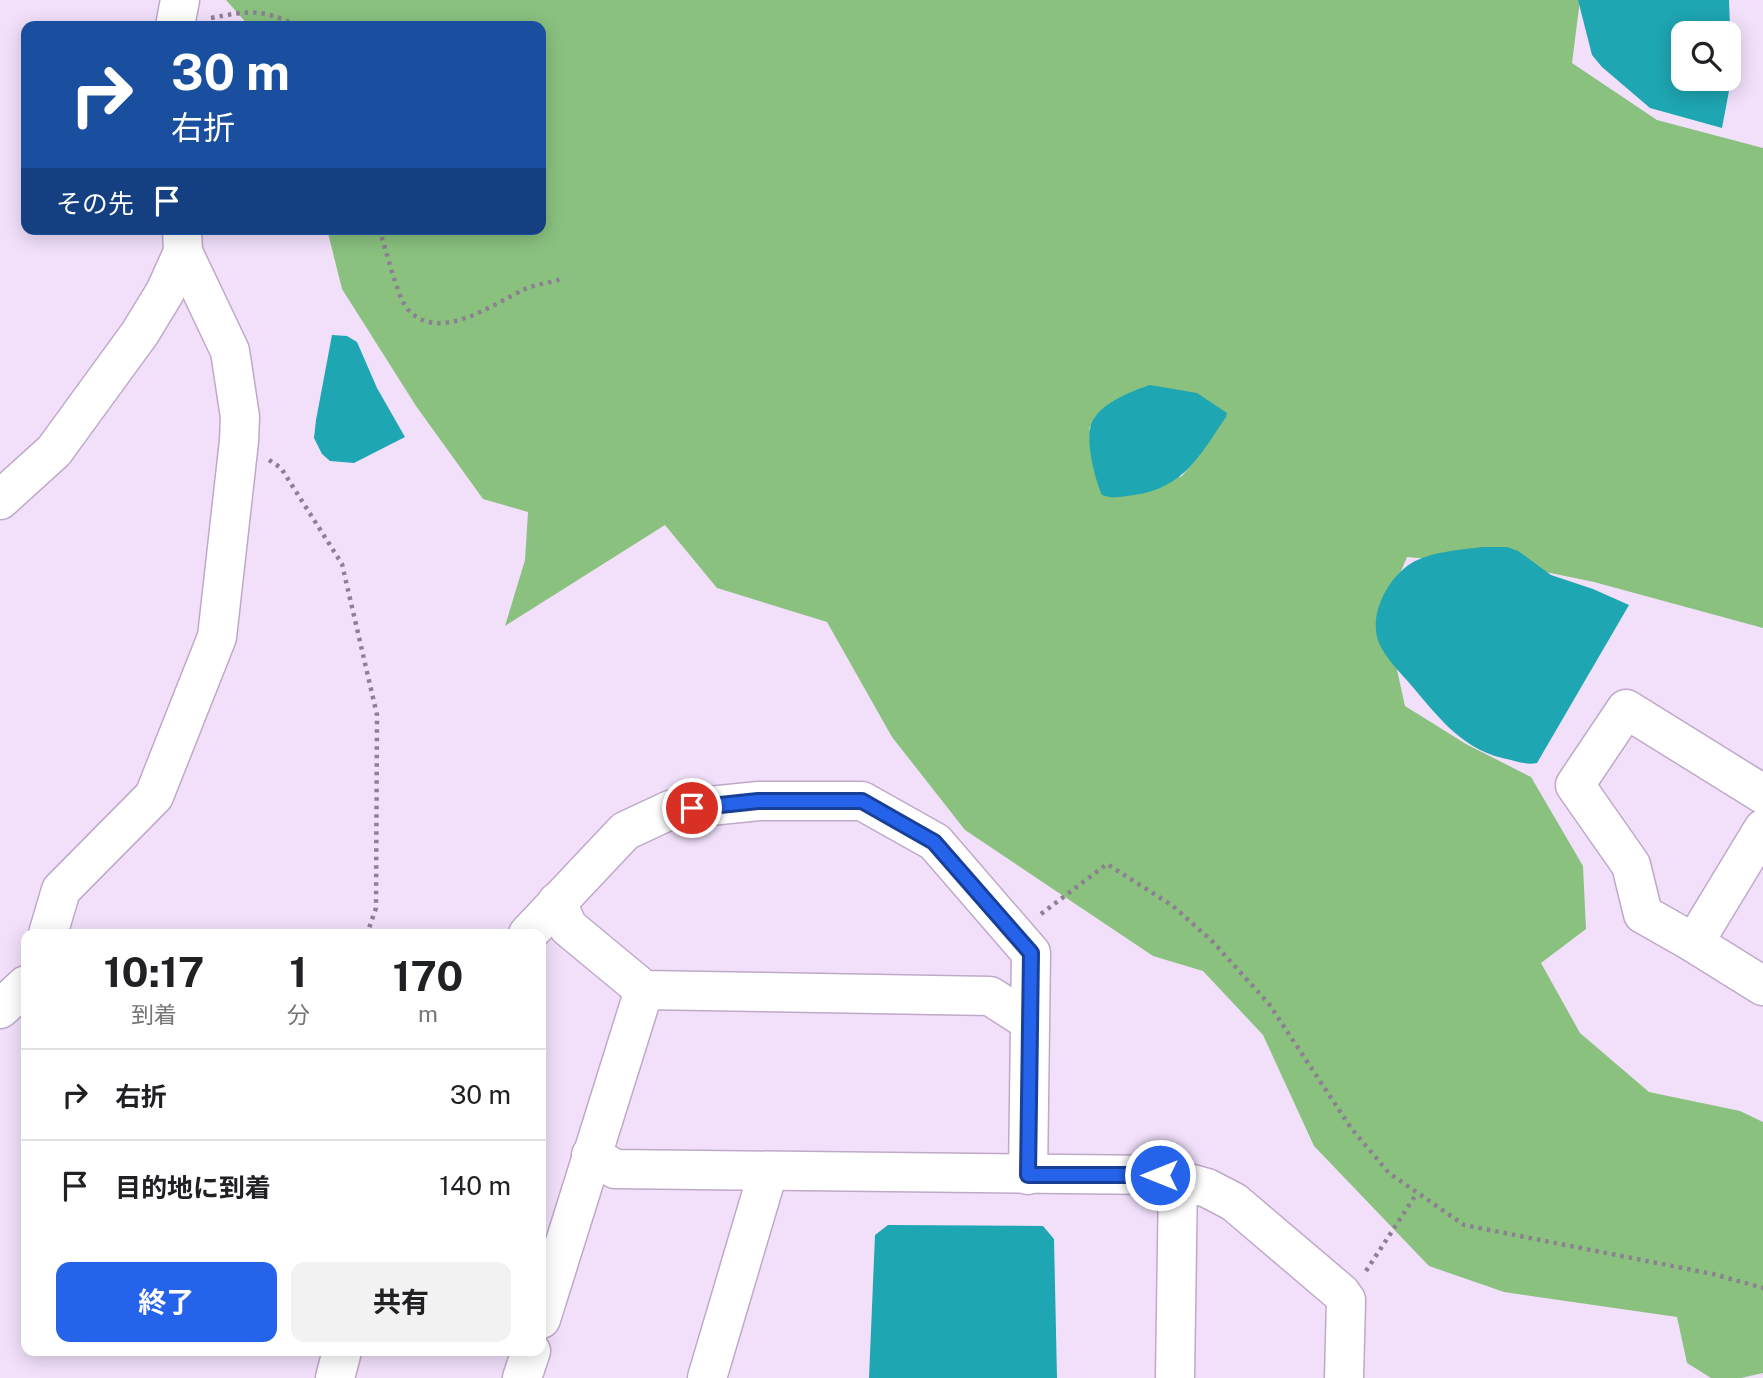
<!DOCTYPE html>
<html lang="ja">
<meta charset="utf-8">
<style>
body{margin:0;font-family:"Public Sans","Noto Sans JP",sans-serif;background:#f2f2f2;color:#202124;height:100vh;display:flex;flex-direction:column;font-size:26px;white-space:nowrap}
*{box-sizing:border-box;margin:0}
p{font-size:23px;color:#757577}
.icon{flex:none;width:38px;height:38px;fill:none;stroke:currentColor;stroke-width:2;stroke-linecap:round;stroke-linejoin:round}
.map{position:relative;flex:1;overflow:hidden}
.details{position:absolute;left:21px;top:929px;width:525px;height:427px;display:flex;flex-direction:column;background:#fff;border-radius:14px;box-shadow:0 4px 18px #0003}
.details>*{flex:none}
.banner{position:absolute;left:21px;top:21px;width:525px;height:214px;border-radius:14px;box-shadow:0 4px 18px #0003;background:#1a4fa0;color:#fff;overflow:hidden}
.tools{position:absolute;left:1671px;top:21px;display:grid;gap:14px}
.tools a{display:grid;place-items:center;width:70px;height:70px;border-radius:14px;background:#fff;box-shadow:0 4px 18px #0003;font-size:35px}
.pin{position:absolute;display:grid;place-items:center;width:60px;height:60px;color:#fff;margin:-30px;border:4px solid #fff;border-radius:50%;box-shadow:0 2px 7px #0007}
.me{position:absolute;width:77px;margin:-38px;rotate:270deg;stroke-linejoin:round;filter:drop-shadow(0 0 5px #0008)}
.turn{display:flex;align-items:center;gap:24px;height:147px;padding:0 35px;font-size:32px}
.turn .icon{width:91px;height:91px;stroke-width:2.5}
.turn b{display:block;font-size:49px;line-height:60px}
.then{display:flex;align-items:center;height:66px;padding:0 35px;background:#0003;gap:14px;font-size:26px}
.eta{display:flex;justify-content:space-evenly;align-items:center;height:119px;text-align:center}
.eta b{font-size:42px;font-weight:700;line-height:49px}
.cta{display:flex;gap:14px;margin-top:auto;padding:14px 35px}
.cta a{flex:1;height:80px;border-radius:14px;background:#2563eb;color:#fff;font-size:28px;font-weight:700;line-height:80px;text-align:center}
.cta a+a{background:#f2f2f2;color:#202124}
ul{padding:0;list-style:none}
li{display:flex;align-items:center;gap:21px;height:91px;padding:0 35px;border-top:2px solid #e0e0e0}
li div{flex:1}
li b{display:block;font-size:26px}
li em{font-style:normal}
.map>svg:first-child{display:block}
.forest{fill:#8ac17f;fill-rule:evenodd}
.water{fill:#1ea6b2;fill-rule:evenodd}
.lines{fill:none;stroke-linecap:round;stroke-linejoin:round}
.minor-casing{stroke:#bfa9c9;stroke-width:41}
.path{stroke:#8d8093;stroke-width:4.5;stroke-dasharray:3.5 5;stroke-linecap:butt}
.minor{stroke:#fff;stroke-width:38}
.route-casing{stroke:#184099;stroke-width:18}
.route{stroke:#2563eb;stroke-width:12}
</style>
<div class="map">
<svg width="1763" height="1378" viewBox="0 0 1763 1378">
<rect width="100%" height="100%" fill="#f2e0fb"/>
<!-- forest -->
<path class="forest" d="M226 0H1580L1572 63 1657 120 1763 148V628L1594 582 1521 567 1407 557 1384 611 1405 706 1466 744 1531 777 1583 866 1586 929 1541 963 1580 1033 1649 1092 1740 1111 1763 1122V1373L1741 1378H1711L1687 1363 1677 1317 1504 1292 1429 1266 1314 1146 1263 1035 1203 971 1153 956 965 830 892 737 827 622 717 588 665 525 505 626 525 560 528 512 483 499 416 406 342 289 327 229H541V26H249ZM1105 408 1227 413 1197 458 1181 477 1089 429 1095 417Z"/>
<!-- water -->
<g class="water">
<path d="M1578 0H1729L1732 75 1722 128 1650 108 1602 67 1592 55ZM1729 33V79H1684V33Z"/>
<polygon points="332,335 347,336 357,342 377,388 405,437 354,463 330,461 322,454 314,438 316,420"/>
<path d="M1150 385 1197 393 1227 413 1226 417C1200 455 1184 488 1134 495 1122 497 1112 499 1102 495 1095 479 1087 447 1090 429 1093 406 1131 391 1150 385Z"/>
<path d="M1483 547H1507L1518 551 1551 575 1593 589 1629 605 1537 763C1528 765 1519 762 1511 760 1463 751 1441 720 1411 685 1400 672 1386 659 1379 643 1367 614 1390 574 1415 561 1436 551 1460 550 1483 547Z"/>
<polygon points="888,1225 1043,1226 1054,1239 1057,1378 869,1378 875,1235"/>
</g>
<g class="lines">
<defs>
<g id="minor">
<polyline points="175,26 180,0"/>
<polyline points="0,500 54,451 140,333 165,292 183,252"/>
<polyline points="1763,794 1626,709 1575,785 1631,865 1643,914 1694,943 1763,986"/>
<polyline points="557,902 568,927 644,990 990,996 1029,1021"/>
<polyline points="48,934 61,890 154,796 217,637 239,441 240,417 230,351 183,252 182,229"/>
<polyline points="528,934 625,831 670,810 759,801 862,801 935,842 1031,953 1028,1175"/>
<polyline points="1694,943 1763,829"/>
<polyline points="0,1009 26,985"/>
<polyline points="591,1155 615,1169 1160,1175 1207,1188 1234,1202 1341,1293 1346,1300 1344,1378"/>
<polyline points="541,1319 644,990"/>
<polyline points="335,1378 342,1351"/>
<polyline points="522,1378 531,1351"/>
<polyline points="707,1378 768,1172"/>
<polyline points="1175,1378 1178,1179"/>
</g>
</defs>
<!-- minor casing -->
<use href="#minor" class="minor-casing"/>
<!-- path -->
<g class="path">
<path d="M211 18C247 11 263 8 297 26"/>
<path d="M379 229C385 246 397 295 406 307 436 346 493 304 525 289 536 284 550 283 561 279"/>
<polyline points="269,460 281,468 342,564 377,715 376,908 367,934"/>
<polyline points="1041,914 1107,864 1173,906 1213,942 1269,1004 1351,1128 1389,1173 1464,1225 1713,1274 1763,1288"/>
<polyline points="1366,1271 1417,1193"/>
</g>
<!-- minor -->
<use href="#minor" class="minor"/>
</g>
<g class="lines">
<defs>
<polyline id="route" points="692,808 758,801 862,801 934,842 1031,953 1028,1175 1160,1175"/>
</defs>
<!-- route casing -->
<use href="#route" class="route-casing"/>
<!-- route -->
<use href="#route" class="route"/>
</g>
</svg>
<div class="tools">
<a><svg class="icon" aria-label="search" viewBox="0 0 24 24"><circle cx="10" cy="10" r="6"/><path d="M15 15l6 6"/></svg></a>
</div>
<div class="pin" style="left:692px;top:808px;background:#d93025"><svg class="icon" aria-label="arrive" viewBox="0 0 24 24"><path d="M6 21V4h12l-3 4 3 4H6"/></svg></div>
<svg class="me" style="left:1160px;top:1175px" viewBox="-20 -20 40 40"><circle r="17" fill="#2563eb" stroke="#fff" stroke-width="3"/><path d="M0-11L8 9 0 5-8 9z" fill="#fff"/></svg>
<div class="banner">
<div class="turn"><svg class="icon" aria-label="right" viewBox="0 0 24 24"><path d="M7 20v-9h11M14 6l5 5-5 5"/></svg><div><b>30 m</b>右折</div></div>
<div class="then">その先<svg class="icon" aria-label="arrive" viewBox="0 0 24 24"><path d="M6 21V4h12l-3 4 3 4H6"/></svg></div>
</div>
<section class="details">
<div class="eta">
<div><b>10:17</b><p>到着</p></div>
<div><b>1</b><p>分</p></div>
<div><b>170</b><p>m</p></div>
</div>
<ul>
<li><svg class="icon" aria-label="right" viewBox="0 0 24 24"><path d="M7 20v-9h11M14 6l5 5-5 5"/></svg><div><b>右折</b></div><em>30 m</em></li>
<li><svg class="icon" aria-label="arrive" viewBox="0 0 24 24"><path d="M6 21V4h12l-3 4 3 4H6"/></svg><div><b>目的地に到着</b></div><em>140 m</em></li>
</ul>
<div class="cta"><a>終了</a><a>共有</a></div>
</section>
</div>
